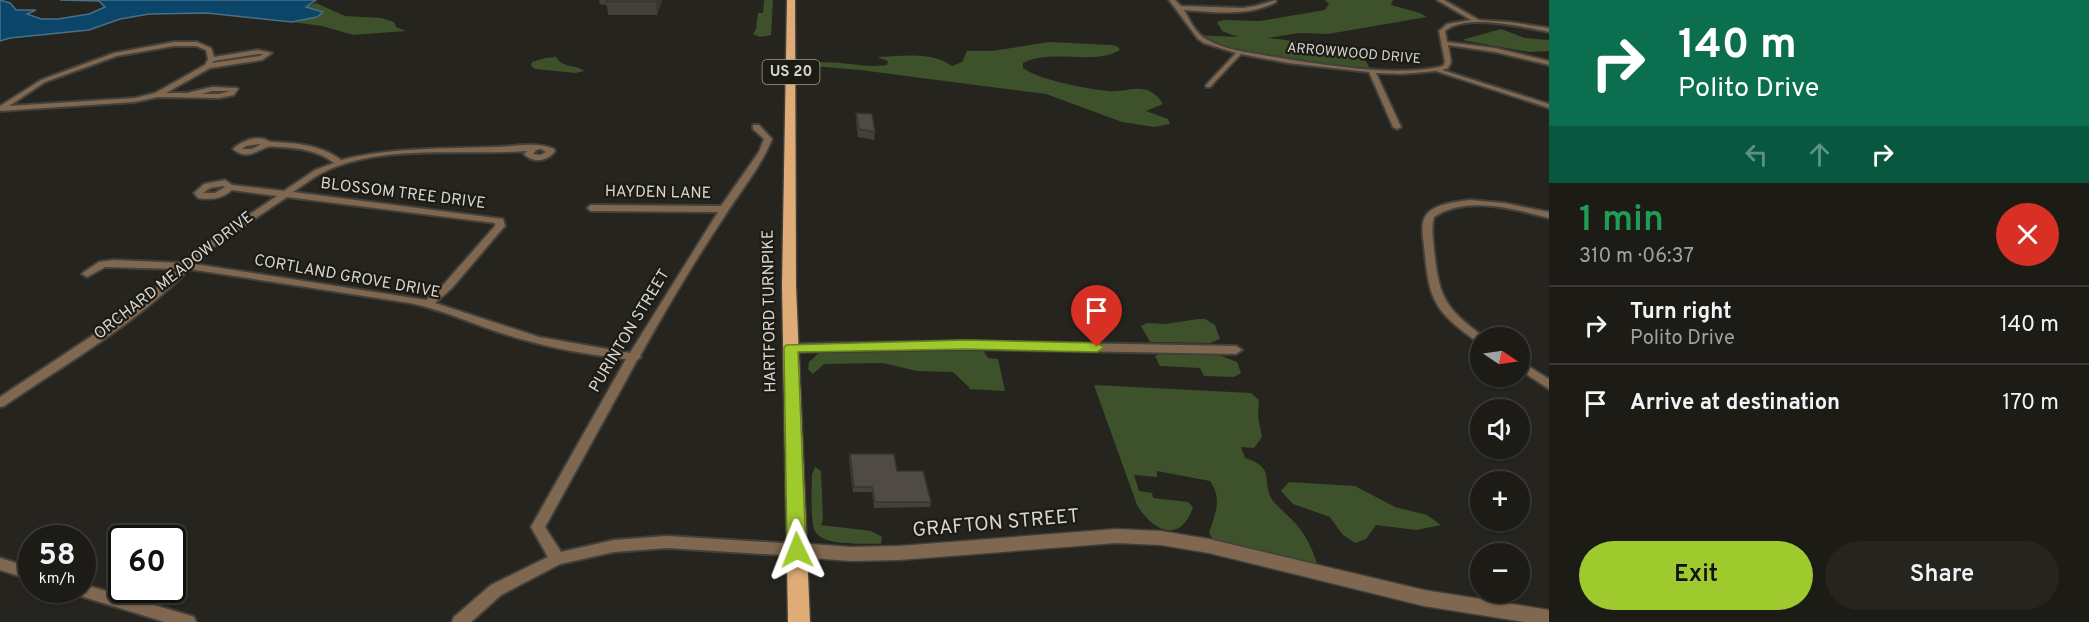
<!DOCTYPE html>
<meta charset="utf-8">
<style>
body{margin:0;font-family:Overpass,sans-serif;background:#25241f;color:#f1f3f6;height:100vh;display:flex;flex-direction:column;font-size:22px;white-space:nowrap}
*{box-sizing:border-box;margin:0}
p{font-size:20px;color:#a0a1a1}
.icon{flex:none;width:33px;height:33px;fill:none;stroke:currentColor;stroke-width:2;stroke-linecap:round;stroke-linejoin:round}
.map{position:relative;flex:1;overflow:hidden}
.drawer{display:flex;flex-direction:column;background:#1c1b16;width:540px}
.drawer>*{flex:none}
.guide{background:#0b6e4f;color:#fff;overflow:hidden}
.needle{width:39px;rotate:103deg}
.tools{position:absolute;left:1470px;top:327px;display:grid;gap:12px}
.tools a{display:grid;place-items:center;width:60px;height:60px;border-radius:50%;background:#1c1b16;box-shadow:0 2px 4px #0004,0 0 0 2px #3a3935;font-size:30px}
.speed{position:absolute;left:18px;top:525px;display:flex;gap:12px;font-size:30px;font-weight:700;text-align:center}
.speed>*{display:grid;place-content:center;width:78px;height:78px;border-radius:50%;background:#1c1b16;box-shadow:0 2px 4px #0004,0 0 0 2px #3a3935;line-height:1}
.speed small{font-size:15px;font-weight:400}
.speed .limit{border:3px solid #111;border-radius:9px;background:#fff;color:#111}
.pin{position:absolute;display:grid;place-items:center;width:51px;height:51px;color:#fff;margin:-62px -26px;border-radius:50% 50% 50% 0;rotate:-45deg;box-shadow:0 0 6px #0007}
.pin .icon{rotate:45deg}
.me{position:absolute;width:66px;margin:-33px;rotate:358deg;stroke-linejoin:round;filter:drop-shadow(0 0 4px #0008)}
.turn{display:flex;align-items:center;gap:21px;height:126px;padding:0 30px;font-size:27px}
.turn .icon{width:78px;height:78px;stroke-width:2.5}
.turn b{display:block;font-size:42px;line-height:51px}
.lanes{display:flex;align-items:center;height:57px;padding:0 30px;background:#0003;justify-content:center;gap:30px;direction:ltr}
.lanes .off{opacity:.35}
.round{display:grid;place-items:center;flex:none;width:63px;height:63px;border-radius:32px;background:#25241f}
.headline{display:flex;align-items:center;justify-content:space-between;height:102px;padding:0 30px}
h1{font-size:36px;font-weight:600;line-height:45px;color:#1e9e55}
.cta{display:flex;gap:12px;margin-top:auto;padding:12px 30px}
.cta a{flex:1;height:69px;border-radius:36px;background:#9fca2d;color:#111;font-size:24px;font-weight:600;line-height:69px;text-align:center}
.cta a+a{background:#25241f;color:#f1f3f6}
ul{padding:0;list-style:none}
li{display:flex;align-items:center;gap:18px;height:78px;padding:0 30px;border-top:2px solid #3a3935}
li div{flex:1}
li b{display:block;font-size:22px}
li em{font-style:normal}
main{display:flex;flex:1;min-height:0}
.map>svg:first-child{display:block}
.green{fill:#3d512a}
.water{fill:#0b456a;stroke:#487089;stroke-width:1.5}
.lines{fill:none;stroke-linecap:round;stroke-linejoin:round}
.minor-casing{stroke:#41403b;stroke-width:4}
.tertiary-casing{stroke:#41403b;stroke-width:3}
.primary-casing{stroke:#41403b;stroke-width:3}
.minor{fill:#806850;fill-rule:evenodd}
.tertiary{fill:#806850;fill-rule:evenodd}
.primary{fill:#dfac78;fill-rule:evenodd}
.wall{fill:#45403b}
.shaded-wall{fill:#383430}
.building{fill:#504a45;stroke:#383430;stroke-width:1.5}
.route{fill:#9fca2d;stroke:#67831d;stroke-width:1.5}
.labels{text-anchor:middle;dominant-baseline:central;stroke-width:4.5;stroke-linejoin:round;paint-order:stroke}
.far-street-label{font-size:14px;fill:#d6d5d1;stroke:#1c1b14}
.shield{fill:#1c1b14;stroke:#9e9d98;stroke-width:1.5}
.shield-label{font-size:15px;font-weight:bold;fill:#d6d5d1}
.street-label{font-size:16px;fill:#d6d5d1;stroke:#1c1b14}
.near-street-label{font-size:20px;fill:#d6d5d1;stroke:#1c1b14}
</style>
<main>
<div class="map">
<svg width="1549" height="622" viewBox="0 0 1549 622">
<rect width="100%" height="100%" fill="#25241e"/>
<!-- green -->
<g class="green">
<polygon points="764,0 773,0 771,35 760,37 753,34 756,29 758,13 763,13"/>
<path d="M1325 0H1393L1391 5 1420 13 1427 17 1328 34 1300 33 1267 38 1358 48 1371 70C1329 65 1225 62 1195 35L1238 37 1222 31 1217 22 1224 20 1260 21 1325 10 1329 4Z"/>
<polygon points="316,3 345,16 381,18 394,22 396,27 406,31 353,35 322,26 292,22 317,17 305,7"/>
<polygon points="1501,29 1525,38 1549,40 1549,51 1529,52 1462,40"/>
<path d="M1049 42 1111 45 1117 46 1120 50C1094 66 1053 48 1023 63V68C1039 80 1088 89 1108 91 1130 93 1147 79 1163 104L1146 111 1168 119 1170 124 1154 127 1122 122 1046 94 860 70 813 66 809 64C835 58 861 69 887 65L888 61 877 57C899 56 933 51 952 66L962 62 967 51H992Z"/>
<path d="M556 57C563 69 577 64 584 71L576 73 535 69 531 66 532 62 545 58Z"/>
<polygon points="1198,319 1205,319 1215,325 1220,339 1210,343 1150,342 1141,326 1147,323 1165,324"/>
<polygon points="917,349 983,350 988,358 998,359 1005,391 968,389 970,388 953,372 917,371 883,363 824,364 813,374 808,369 809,362 821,351"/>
<polygon points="1164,353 1216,354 1237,362 1241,373 1234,377 1204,376 1200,368 1160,366 1155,356"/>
<path d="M1094 385 1251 393 1259 400 1258 417 1262 437 1254 448 1241 447 1245 458C1278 468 1260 483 1273 501 1280 509 1289 516 1296 524 1307 536 1313 551 1318 566L1214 541 1209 533C1215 513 1223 500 1210 481L1157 471V477L1134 475 1139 491 1152 493 1153 498 1188 502 1193 507C1181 544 1153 532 1137 505Z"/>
<path d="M815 467 821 471 823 520 821 525 871 531 882 537 881 544C864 543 824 547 815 531 810 521 812 488 812 475Z"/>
<polygon points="1289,482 1355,486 1395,507 1427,515 1441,525 1416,530 1376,525 1366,539 1355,543 1342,534 1330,517 1293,504 1281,491"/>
</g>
<!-- water -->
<polygon class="water" points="0,0 10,3 16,10 36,10 27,14 41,19 58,19 89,14 105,7 99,1 60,0 316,0 306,7 323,12 317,17 292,22 207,13 149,14 120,19 89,30 10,38 0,41"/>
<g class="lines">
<defs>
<g id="minor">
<path d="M1169 0H1175L1181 6 1243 8 1255 6 1276 0V2C1249 17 1213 12 1184 10 1190 20 1195 33 1206 39 1224 50 1248 52 1268 56 1318 64 1395 78 1443 66L1445 62 1439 31 1447 24 1471 20 1437 0H1444L1479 20 1509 22 1549 28V32C1523 27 1466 13 1445 31L1447 42 1495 48 1549 61V65L1495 52 1448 45 1451 62 1448 68 1442 70 1549 104V108L1436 71 1402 74 1376 73 1401 127 1397 129 1393 127 1369 72 1288 63 1241 54 1210 87H1206V85L1236 53 1204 43 1198 39Z"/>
<path d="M174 42H197L211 48 214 57 258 50 272 53 262 60 210 68 166 93H187L212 87 237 88 238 89 234 95 219 98 158 97 135 102 0 111V106L41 80 114 53ZM174 46H196L206 50 208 59 205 65 155 93 135 98 9 106 45 82 117 56ZM258 54H263L260 56 212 63 214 61ZM212 91H230L219 94H202Z"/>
<path d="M753 125H759L772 139C761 167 739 193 724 217 694 262 666 309 640 356L641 357 637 360 624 384 545 527 561 552 614 540 667 536 797 544 802 546 804 550 802 554 797 556 667 548 614 552 560 564 501 595 471 622H452L454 617 491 585 548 557 531 527 626 359C591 355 555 349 521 339 483 329 448 311 410 303L189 269C136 324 67 363 4 406L0 407V397L128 312 179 269 105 267 87 277 82 274 84 272 99 262 113 260 184 263 198 249 277 196 232 190C222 199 211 200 198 198L194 193 204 184 225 180 232 185 284 191 315 170 334 163C319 151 300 148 281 147 277 147 271 146 267 147 255 152 246 160 233 149 240 142 254 136 264 139 267 140 270 142 273 142 297 143 321 145 341 160 392 147 442 149 494 147 514 147 536 141 554 149L555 151C547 162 533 163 524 154L527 151C463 156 378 143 320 174 311 179 302 186 293 192L503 219 505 226 503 228 452 288 435 303 539 337 630 353 718 212 591 211 587 208 591 205 721 206 759 152 764 139 753 129ZM260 144H261L252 149H242L246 146ZM541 149 546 152 540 155 533 154 536 150ZM223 186 225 187 215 193H203L210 188ZM287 197 495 223V226L444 284 426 300 194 264 204 253Z"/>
<path d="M1470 200 1504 203 1549 212V218C1513 209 1467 195 1434 217 1431 228 1433 239 1434 250 1439 298 1445 308 1484 337L1480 338V342L1476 341C1432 309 1429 299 1424 245 1423 236 1420 222 1427 214 1437 203 1456 202 1470 200Z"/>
<polygon points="966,341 1236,346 1242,350 1236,354 966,349 791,352 785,348 791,344"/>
<polygon points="1520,361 1549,379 1549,389 1520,370"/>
<polygon points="0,558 32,568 32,580 0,570"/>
<polygon points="82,584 188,615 194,617 196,622 165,622 77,595 75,590 82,590"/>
</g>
<polygon id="tertiary" points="1116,529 1161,531 1209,539 1424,590 1549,610 1549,622 1525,622 1424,606 1209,553 1161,545 1116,543 899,560 851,561 797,557 791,555 789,550 791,545 797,543 851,547 899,546"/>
<polygon id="primary" points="787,0 795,0 796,286 810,622 788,622 782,286"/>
</defs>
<!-- minor casing -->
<use href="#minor" class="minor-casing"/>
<!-- tertiary casing -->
<use href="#tertiary" class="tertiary-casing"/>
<!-- primary casing -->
<use href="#primary" class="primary-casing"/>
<!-- minor -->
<use href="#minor" class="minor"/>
<!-- tertiary -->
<use href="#tertiary" class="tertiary"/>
<!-- primary -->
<use href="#primary" class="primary"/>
</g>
<!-- wall -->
<g class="wall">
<polygon points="599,0 667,0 662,0 657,15 608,15 607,5 600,4"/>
<polygon points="856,113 875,132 874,140 858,137 856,121"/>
<polygon points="850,454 897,471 931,502 930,507 874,508 872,492 853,492 849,459"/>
</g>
<!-- shaded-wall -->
<polygon class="shaded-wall" points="657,0 662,0 657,15 656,2"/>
<!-- building -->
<g class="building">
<polygon points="608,0 657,0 656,2 606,2"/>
<polygon points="856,113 872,114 875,132 859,129"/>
<polygon points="850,454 894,454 897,471 923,471 931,502 875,502 872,487 854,487"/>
</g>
<!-- route -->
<polygon class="route" points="966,340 1097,343 1104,347 1097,352 966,349 798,352 806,550 803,555 797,557 790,555 787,550 784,348 786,345"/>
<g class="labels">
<!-- far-street labels -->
<g class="far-street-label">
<text transform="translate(1354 54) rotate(5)">ARROWWOOD DRIVE</text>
</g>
<!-- shield labels -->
<rect class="shield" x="762.5" y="60" width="57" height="24" rx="4.5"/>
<g class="shield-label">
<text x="791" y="72">US 20</text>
</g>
<!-- street labels -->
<g class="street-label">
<text transform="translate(658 193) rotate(1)">HAYDEN LANE</text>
<text transform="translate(403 194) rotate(7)">BLOSSOM TREE DRIVE</text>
<text transform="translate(174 276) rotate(-38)">ORCHARD MEADOW DRIVE</text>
<text transform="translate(347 277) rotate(10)">CORTLAND GROVE DRIVE</text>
<text transform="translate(770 311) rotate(-91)">HARTFORD TURNPIKE</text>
<text transform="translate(630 331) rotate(-59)">PURINTON STREET</text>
</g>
<!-- near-street labels -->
<g class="near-street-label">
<text transform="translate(996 524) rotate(-5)">GRAFTON STREET</text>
</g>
</g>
</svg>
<div class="tools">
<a><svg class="needle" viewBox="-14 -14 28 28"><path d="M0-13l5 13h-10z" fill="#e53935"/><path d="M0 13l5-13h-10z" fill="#a0a1a1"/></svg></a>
<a><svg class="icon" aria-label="sound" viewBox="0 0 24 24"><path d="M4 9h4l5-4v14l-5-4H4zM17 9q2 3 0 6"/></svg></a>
<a>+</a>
<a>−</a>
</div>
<div class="speed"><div>58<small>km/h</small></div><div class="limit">60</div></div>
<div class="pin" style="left:1097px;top:347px;background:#d93025"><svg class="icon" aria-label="arrive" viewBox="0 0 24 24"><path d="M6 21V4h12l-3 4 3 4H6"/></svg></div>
<svg class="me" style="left:797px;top:550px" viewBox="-20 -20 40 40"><path d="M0-17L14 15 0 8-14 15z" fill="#9fca2d" stroke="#fff" stroke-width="4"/></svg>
</div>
<section class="drawer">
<div class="guide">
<div class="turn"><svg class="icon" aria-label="right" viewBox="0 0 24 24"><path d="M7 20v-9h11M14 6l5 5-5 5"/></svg><div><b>140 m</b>Polito Drive</div></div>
<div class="lanes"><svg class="icon off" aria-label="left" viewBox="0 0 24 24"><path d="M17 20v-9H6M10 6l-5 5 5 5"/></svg><svg class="icon off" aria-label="ahead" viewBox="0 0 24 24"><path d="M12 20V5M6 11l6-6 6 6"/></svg><svg class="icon" aria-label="right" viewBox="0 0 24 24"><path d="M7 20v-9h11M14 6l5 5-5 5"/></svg></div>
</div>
<div class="headline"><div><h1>1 min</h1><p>310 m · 06:37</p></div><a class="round" style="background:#d93025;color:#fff"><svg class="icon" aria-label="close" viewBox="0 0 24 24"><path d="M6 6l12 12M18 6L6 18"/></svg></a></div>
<ul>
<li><svg class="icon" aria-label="right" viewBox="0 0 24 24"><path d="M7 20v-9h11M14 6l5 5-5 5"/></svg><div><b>Turn right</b><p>Polito Drive</p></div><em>140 m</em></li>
<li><svg class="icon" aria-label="arrive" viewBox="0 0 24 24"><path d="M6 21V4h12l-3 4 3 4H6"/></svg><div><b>Arrive at destination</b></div><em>170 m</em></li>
</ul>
<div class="cta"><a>Exit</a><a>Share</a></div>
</section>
</main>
